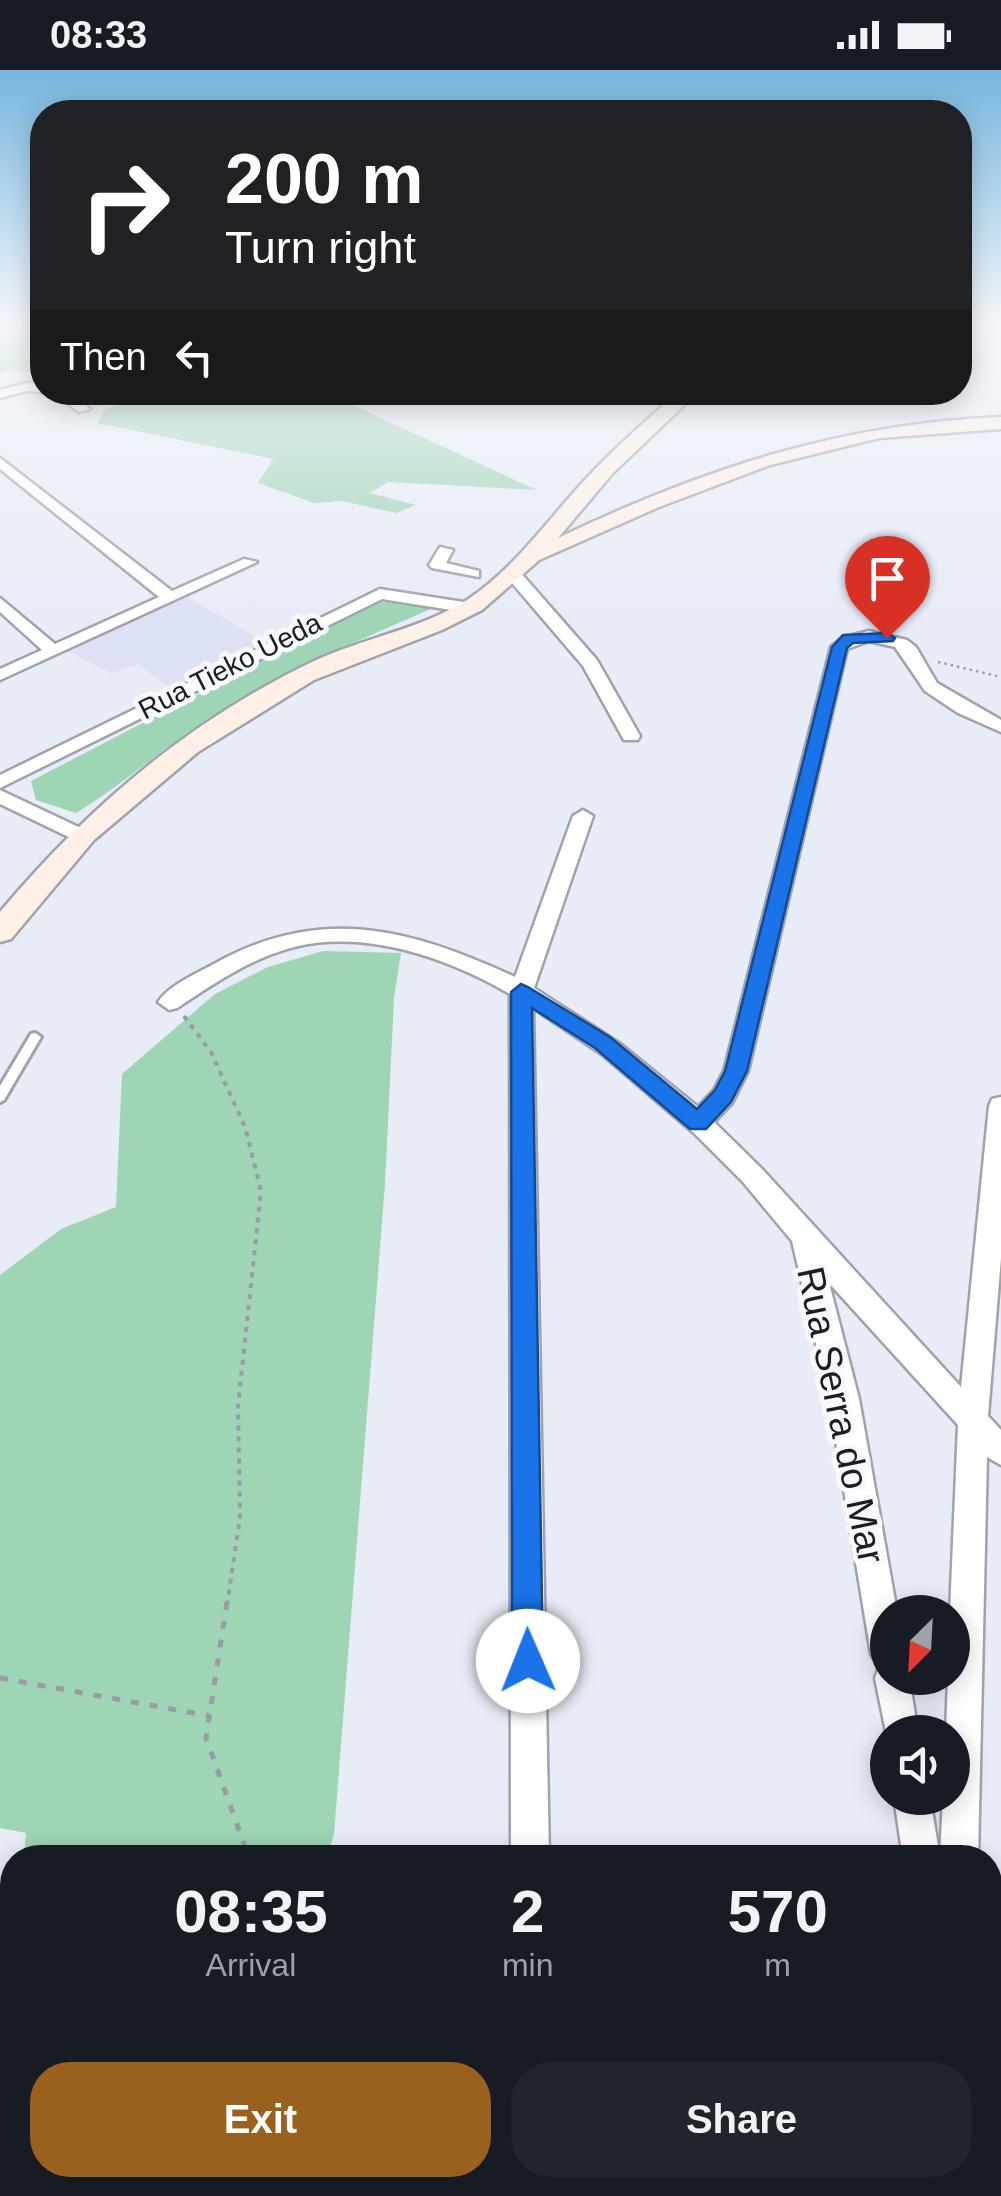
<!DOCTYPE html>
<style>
body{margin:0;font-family:Helvetica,sans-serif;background:#20242c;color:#f1f3f6;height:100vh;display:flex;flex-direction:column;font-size:38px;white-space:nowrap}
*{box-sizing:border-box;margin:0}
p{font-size:32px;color:#9ea1a6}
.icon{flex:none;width:55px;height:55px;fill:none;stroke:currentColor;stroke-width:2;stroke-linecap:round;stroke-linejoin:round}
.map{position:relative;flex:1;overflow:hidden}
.side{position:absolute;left:0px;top:1775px;width:1002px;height:352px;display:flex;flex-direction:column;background:#171b24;border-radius:40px 40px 0 0;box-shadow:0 5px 25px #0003}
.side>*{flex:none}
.guide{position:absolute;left:30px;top:30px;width:942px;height:305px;border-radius:40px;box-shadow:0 5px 25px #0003;background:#202124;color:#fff;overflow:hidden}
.needle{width:65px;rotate:204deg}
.fabs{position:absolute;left:870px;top:1525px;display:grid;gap:20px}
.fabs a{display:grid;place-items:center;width:100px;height:100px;border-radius:50%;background:#171b24;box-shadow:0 5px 25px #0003;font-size:50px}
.pin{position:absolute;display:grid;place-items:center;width:85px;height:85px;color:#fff;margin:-102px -42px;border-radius:50% 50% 50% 0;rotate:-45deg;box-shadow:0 0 10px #0007}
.pin .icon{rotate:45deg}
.me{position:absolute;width:110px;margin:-55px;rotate:359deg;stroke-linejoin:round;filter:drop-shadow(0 0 8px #0008)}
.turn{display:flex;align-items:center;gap:35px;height:210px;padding:0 30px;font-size:45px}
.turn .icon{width:130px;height:130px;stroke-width:2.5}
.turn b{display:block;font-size:70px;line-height:85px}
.then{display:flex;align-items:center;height:95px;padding:0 30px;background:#0003;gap:20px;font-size:38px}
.eta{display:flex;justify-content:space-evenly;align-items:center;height:170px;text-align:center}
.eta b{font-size:60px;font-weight:700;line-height:70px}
.primary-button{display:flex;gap:20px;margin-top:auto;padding:20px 30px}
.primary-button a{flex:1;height:115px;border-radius:40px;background:#9a611e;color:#fff;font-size:40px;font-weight:700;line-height:115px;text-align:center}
.primary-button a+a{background:#20242c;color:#f1f3f6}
.status{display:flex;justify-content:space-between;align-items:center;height:70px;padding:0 50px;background:#171b24;direction:ltr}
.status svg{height:28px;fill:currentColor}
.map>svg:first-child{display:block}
.built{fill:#dce2f3}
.green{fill:#9dd5b5}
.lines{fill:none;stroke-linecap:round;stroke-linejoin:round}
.service-casing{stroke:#a0a3ad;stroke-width:6}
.minor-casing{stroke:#a0a3ad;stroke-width:5}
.secondary-casing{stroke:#a0a3ad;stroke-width:5}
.path-far2{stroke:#999ca4;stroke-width:2.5;stroke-dasharray:2.5 4;stroke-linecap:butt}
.path-far1{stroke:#999ca4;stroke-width:4;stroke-dasharray:5 6;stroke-linecap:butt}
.path{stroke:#999ca4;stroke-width:5;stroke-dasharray:8 11;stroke-linecap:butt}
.service{fill:#fff;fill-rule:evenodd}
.minor{fill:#fff;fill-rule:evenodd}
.secondary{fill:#fef0e6;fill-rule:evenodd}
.route{fill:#1a73e8;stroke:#114b97;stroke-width:2.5}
.labels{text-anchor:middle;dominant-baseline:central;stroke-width:10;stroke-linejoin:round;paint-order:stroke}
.far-street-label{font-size:28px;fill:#1c1d21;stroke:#f7f9ff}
.near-street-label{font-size:38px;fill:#1c1d21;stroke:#f7f9ff}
</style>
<div class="status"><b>08:33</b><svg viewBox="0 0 49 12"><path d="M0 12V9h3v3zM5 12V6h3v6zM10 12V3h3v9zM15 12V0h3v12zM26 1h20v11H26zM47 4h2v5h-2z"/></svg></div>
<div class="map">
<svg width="1001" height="2126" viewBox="0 0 1001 2126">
<rect width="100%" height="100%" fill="#e8ecf6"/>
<!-- built -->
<polygon class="built" points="185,526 269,574 176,623 138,594 111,603 63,579"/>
<!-- green -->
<g class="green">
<polygon points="0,251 42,252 42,303 13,300 0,304"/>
<polygon points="168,323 326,323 537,420 388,412 370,423 416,435 396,443 342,431 314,433 258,413 273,389 97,353 106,339"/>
<path d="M398 528 433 538C356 572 278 604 207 650 162 679 122 715 76 743L36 730 31 711 378 531Z"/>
<polygon points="323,881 401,883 394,928 385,1114 334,1764 327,1787 24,1787 26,1763 0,1758 0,1205 61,1159 116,1137 122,1004 215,924 268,897"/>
<polygon points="12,1986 12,2115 269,2115 270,2126 0,2126 0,2027"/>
</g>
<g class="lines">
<defs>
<polygon id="service" points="35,963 41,967 4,1030 0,1032 0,1016 31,964"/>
<g id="minor">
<polygon points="26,313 42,314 42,322 26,321 0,328 0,320"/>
<polygon points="52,322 67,322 90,339 79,342"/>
<polygon points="0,388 172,521 244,489 257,492 0,610 0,599 42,580 0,542 0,528 55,574 159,527 0,399"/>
<polygon points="440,477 453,480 446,493 479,501 479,507 432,498 429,495"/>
<polygon points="507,501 519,501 597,590 640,666 638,670 624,670 583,596 507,507"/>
<polygon points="380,519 470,533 478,538 470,543 382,529 0,718 0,705"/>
<path d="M869 561 907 570 916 577 937 613 1001 650V662L958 643 925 621 895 577 869 571 847 579 748 1001 732 1033 714 1052 761 1098 961 1317 989 1036 992 1029 1001 1027V1188L988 1346 1001 1360V1395L987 1387 978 1788H940L943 1728H952V1662H946L948 1608H952L950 1542 958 1355 829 1213 859 1329 897 1542H888V1608H909L918 1662H888V1672L875 1608 879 1597 871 1584 829 1329 792 1171 743 1112 694 1063 603 985 533 938 549 1788H511L510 924C448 888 366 859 294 877 251 888 213 914 177 938L169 940 158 932C169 915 196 904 214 894 321 834 411 859 515 907L573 746 583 740 593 746 534 918 619 973 698 1037 714 1020 724 1001 831 577 842 568Z"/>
<polygon points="0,720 89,762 92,766 89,770 75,770 0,734"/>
<polygon points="894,1728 930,1728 940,1788 903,1788"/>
<polygon points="990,1890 1001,1895 1001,1944 990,1939"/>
<polygon points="378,2115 421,2115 425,2126 382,2126"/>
<rect x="512" y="2115" width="42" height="11"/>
<polygon points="921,2115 963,2115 962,2126 920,2126"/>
</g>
<path id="secondary" d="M678 322H698L612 404 558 468C703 399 839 354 1001 347V359L879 368 770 395 659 437 539 490 482 540 442 560 314 610 198 682 94 770 11 869 0 872V842C87 738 189 651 312 592 362 568 419 560 467 530 514 499 546 452 584 411 613 379 646 351 678 322Z"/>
</defs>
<!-- service casing -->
<use href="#service" class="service-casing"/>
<!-- minor casing -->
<use href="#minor" class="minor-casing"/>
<!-- secondary casing -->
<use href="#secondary" class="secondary-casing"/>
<!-- path-far2 -->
<polyline class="path-far2" points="938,592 1001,607"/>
<!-- path-far1 -->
<polyline class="path-far1" points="184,946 211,982 245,1057 261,1121 238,1336 240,1448 227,1535"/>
<!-- path -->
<g class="path">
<polyline points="227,1532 206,1668 249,1788"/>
<polyline points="0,1608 210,1646"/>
<polyline points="243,2126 244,2115"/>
</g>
<!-- service -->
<use href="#service" class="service"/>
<!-- minor -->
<use href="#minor" class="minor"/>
<!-- secondary -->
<use href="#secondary" class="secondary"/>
</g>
<!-- sky -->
<linearGradient id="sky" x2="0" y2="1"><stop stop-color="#74b6df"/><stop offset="0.46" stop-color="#f5f6fb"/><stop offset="1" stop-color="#f5f6fb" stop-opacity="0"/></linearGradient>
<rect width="1001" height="549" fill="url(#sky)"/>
<!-- route -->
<polygon class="route" points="887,563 895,568 893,571 853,573 847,578 747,1001 731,1032 706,1059 690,1059 595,978 532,938 543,1591 539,1602 528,1606 517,1602 512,1591 511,922 521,914 528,917 610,967 697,1039 715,1020 725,1001 832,577 843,565"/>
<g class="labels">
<!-- far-street labels -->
<g class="far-street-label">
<text transform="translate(230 596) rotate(-27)">Rua Tieko Ueda</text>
</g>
<!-- near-street labels -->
<g class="near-street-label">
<text transform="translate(841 1345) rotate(78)">Rua Serra do Mar</text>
</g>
</g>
</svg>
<div class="fabs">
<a><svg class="needle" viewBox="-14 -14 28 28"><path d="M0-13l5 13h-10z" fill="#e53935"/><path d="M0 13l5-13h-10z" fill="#9ea1a6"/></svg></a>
<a><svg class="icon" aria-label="sound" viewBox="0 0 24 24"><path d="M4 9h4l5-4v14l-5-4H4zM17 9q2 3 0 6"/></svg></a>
</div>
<div class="pin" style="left:887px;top:568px;background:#d93025"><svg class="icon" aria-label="arrive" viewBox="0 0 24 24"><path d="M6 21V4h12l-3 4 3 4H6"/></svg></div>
<svg class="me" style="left:528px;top:1591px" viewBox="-20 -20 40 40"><circle r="19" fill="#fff"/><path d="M0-13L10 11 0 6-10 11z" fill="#1a73e8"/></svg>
<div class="guide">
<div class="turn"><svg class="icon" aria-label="right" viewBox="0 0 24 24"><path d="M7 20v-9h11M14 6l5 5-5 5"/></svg><div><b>200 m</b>Turn right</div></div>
<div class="then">Then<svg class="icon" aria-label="left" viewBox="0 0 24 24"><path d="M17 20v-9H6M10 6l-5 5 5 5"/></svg></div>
</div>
<section class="side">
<div class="eta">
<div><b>08:35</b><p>Arrival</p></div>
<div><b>2</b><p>min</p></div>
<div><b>570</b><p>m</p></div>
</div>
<div class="primary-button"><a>Exit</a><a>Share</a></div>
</section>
</div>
